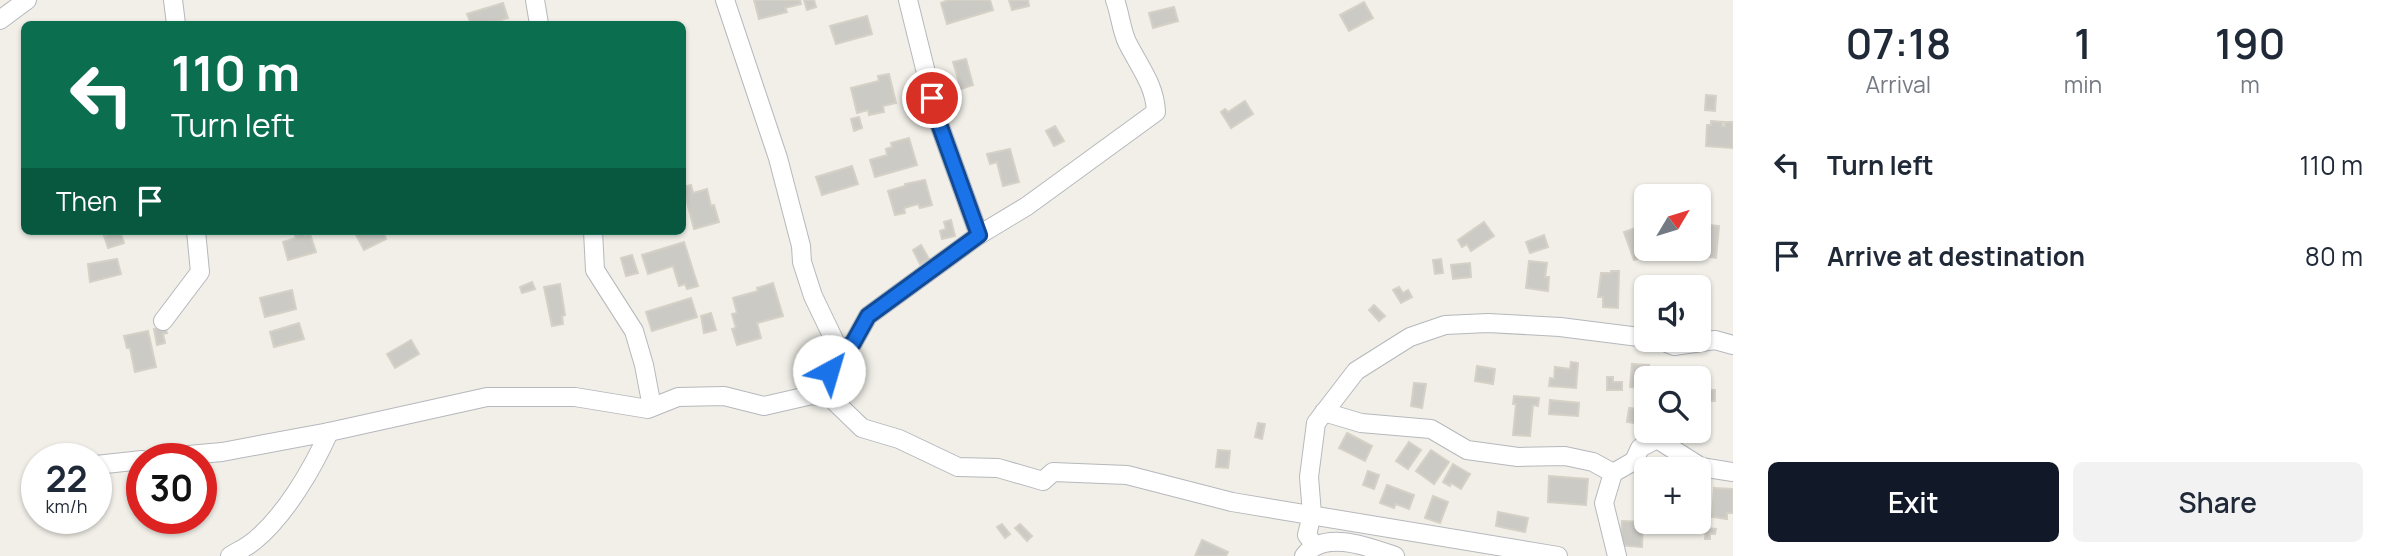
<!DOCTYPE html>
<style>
body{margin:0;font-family:Manrope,sans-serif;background:#f2f2f3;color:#1f2937;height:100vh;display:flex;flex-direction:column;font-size:26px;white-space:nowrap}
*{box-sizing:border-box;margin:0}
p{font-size:23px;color:#747a83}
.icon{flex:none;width:38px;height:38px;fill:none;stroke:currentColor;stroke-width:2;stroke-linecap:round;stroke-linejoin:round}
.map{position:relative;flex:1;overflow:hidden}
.drawer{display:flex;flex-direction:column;background:#fff;width:665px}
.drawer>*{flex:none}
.guide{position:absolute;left:21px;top:21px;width:665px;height:214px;border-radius:10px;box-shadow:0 2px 5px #0004;background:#0b6e4f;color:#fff;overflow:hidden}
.needle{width:46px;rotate:52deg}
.controls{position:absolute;left:1634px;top:184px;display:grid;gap:14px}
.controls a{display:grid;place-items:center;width:77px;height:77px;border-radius:10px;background:#fff;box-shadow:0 2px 5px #0004;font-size:35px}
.speed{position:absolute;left:21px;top:443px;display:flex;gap:14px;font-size:35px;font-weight:700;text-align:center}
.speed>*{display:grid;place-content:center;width:91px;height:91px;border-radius:50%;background:#fff;box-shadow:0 2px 5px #0004;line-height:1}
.speed small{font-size:18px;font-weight:400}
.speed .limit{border:10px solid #d22;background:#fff;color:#111}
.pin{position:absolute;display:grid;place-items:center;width:60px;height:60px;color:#fff;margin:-30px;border:4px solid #fff;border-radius:50%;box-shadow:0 2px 7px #0007}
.me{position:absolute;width:77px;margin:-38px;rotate:39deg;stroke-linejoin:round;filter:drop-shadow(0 0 5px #0008)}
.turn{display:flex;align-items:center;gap:24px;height:147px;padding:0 35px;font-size:32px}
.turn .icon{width:91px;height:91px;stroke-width:2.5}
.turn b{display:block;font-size:49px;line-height:60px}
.then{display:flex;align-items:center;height:66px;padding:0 35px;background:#0003;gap:14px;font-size:26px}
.eta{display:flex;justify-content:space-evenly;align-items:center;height:119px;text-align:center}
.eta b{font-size:42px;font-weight:600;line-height:49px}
.action{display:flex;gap:14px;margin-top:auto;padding:14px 35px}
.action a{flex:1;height:80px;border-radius:10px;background:#111827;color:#fff;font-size:28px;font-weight:600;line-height:80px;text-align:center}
.action a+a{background:#f2f2f3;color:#1f2937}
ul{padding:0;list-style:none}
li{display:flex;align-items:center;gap:21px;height:91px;padding:0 35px}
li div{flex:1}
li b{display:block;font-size:26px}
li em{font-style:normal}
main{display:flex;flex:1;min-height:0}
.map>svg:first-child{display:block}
.building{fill:#cccac5;stroke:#d6d1c6;stroke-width:2}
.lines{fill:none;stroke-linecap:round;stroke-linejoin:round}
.minor-casing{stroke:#b5b8bc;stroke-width:20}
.minor{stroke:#fff;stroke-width:18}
.route-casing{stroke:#114b97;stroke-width:18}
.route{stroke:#1a73e8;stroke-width:12}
</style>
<main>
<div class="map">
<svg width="1733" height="556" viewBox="0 0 1733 556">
<rect width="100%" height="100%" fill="#f1efe8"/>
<!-- building -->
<g class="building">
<polygon points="754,0 800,0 801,4 785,8 787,12 759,19"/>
<polygon points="804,0 814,0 816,7 807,10"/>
<polygon points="990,0 993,10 947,24 941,3 948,0"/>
<polygon points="1009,0 1028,0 1029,6 1012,10"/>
<polygon points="1364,2 1373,18 1349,31 1340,15"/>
<polygon points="503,3 508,18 487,24 471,24 467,14"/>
<polygon points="1174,7 1178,21 1153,28 1149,13"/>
<polygon points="867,16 872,34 836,44 830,26"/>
<polygon points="966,59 973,85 961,89 953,62"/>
<polygon points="889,74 896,103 883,106 884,112 869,115 868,110 857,113 851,88 879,81 878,76"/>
<polygon points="1706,95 1716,96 1715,111 1705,110"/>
<polygon points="1245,101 1253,114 1231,128 1221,112 1225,109 1228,112"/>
<polygon points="859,117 862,128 854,131 851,119"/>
<polygon points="1711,121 1723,122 1722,126 1725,126 1725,122 1733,122 1733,148 1706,146 1707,125 1711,125"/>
<polygon points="1055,126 1064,141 1054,146 1046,131"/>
<polygon points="909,138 917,165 875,177 870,160 887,155 886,149 892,147 891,143"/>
<polygon points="1010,149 1019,182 1003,186 997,162 990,164 987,154"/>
<polygon points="852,166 858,184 822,195 816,177"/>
<polygon points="925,180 932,205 920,208 918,204 904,208 905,213 895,215 888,191 905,186 905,184"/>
<polygon points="691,185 693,193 707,189 711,206 714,205 719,222 694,229 683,187"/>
<polygon points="951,220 955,236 942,239 940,231 946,229 944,222"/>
<polygon points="1484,222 1494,236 1471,251 1467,244 1462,247 1458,240"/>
<polygon points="1703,224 1719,226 1716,258 1700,256"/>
<polygon points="1638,227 1648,255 1634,260 1624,232"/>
<polygon points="105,231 120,231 124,243 108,248 104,236 107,235"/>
<polygon points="354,231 383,231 386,239 364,250"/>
<polygon points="304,233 305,236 310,234 316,252 288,260 283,242 296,238 295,235"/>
<polygon points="1544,235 1548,247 1530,253 1526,242"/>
<polygon points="684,242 698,286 687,289 685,284 679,286 673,266 648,274 642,255"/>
<polygon points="921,245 929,259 920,264 913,250"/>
<polygon points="632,255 638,273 626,276 621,258"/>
<polygon points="117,259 121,274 90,282 88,264"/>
<polygon points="1441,259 1443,273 1435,274 1433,260"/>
<polygon points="1529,261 1547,263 1545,277 1549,277 1548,291 1526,288"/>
<polygon points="1470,263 1471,277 1453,279 1451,265"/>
<polygon points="1611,271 1619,271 1618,308 1603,307 1603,297 1598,297 1601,273 1611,273"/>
<polygon points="532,282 535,289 522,293 520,287"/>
<polygon points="773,283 783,316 757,323 761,338 737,345 732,329 736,328 732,314 737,313 733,298 758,291 757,288"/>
<polygon points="560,284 565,315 562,316 563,324 552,326 544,287"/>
<polygon points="1399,287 1403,293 1408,290 1412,297 1401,303 1393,290"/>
<polygon points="292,290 296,309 265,317 260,298"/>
<polygon points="691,298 697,317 652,331 646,312"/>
<polygon points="1374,305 1385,316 1379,321 1369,310"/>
<polygon points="711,313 716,330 704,333 701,316"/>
<polygon points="299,323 304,339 274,347 270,332"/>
<polygon points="165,327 167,333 163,334 165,343 157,345 154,329"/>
<polygon points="148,331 156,367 135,372 130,348 127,348 124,336"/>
<polygon points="411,340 419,354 395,368 387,354"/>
<polygon points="1571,362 1578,363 1576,388 1549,386 1550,378 1554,379 1555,367 1570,369"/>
<polygon points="1632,364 1649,365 1647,388 1630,387"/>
<polygon points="1477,366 1495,369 1493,384 1475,381"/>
<polygon points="1607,377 1613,377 1613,382 1622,382 1622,390 1607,390"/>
<polygon points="1414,383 1426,384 1422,408 1411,406"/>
<rect x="1699" y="390" width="16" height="11"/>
<polygon points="1514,396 1539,398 1538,406 1533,405 1530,436 1513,435 1516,404 1513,404"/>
<polygon points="1550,400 1579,403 1578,416 1549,414"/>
<polygon points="1629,408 1647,410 1647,425 1627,422"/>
<polygon points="1258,423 1265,424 1262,439 1255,437"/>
<polygon points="1347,433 1372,446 1365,461 1339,448"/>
<polygon points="1409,442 1421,450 1408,469 1396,461"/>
<polygon points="1218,450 1230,451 1228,468 1216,467"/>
<polygon points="1431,450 1449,462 1434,484 1416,471"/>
<polygon points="1453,464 1470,474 1461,489 1451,483 1450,486 1443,482"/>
<polygon points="1368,471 1379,475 1374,489 1363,485"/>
<polygon points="1549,476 1588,479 1586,505 1548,502"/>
<polygon points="1387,485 1414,495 1409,509 1396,504 1394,508 1380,503"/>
<polygon points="1714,488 1733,489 1733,513 1727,513 1727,519 1712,517"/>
<polygon points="1433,496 1448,502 1440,523 1425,518"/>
<polygon points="1498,512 1528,518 1525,532 1496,526"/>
<polygon points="1622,521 1643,522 1642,547 1617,545 1617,536 1621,536"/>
<polygon points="1002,524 1010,534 1005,538 997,527"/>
<polygon points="1020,524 1032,536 1027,541 1015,528"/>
<polygon points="1706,528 1716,529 1715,534 1710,534 1710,539 1705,539"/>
<polygon points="1202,540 1228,552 1226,556 1195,556"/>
</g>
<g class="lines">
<defs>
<g id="minor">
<polyline points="173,0 176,24"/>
<polyline points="535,0 539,24"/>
<polyline points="725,0 778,158 801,246 802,262 813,296 837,346 829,371 833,383 831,398"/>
<polyline points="0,20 27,0"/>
<polyline points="593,231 595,270 634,331 644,365 652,407"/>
<path d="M979 235 1027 206 1156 112C1155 85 1139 66 1127 42 1121 29 1120 13 1115 0"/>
<polyline points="163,321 200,272 196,231"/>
<polyline points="1660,340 1674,346 1715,340 1733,345"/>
<polyline points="834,356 853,343 868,316 979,235 938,121 908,0"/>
<polyline points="1324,412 1361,423 1431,429 1467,450 1518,457 1565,456 1593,462 1613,473"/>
<polyline points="155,458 222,452 329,432 487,397 575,397 648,409 678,397 724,396 764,406 812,395 831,398 862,428 899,439 958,467 998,468 1043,481 1053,472 1127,475 1232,502 1558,556"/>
<polyline points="96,465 142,460"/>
<polyline points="1315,546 1307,535 1312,514 1309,477 1316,423 1356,371 1410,337 1445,325 1488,323 1560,327 1647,338"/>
<path d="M230 556C238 551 247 547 254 541 285 516 313 468 329 432"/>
<path d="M1304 556C1324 529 1369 547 1395 556"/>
<polyline points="1617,556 1604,503 1613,473 1634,461 1640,448 1657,439 1701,467 1733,472"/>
</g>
</defs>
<!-- minor casing -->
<use href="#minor" class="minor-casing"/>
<!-- minor -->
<use href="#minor" class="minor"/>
</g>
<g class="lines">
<defs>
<polyline id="route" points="829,371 834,355 853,343 868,316 979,235 938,121 932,98"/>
</defs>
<!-- route casing -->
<use href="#route" class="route-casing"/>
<!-- route -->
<use href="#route" class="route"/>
</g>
</svg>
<div class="controls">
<a><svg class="needle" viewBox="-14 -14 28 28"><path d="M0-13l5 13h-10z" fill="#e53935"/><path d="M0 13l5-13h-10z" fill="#747a83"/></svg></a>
<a><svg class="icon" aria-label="sound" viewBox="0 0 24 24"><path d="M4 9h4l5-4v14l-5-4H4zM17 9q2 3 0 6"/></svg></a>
<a><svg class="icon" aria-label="search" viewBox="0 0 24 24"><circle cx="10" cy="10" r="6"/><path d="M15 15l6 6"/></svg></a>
<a>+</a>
</div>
<div class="speed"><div>22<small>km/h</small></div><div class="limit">30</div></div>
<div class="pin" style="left:932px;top:98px;background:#d93025"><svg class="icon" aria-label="arrive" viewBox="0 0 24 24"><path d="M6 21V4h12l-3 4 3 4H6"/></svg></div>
<svg class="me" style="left:829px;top:371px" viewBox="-20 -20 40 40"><circle r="19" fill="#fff"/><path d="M0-13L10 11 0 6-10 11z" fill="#1a73e8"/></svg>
<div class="guide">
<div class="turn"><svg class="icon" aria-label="left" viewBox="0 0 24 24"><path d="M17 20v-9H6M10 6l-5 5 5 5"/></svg><div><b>110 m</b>Turn left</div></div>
<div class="then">Then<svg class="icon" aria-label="arrive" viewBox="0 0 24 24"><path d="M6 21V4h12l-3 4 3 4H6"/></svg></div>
</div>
</div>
<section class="drawer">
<div class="eta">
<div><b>07:18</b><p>Arrival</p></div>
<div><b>1</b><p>min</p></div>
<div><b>190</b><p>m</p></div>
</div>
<ul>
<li><svg class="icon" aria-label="left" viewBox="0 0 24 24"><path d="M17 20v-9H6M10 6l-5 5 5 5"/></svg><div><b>Turn left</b></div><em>110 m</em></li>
<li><svg class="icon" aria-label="arrive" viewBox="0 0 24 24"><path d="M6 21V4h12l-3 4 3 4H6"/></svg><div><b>Arrive at destination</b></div><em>80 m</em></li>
</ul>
<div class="action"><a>Exit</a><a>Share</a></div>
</section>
</main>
